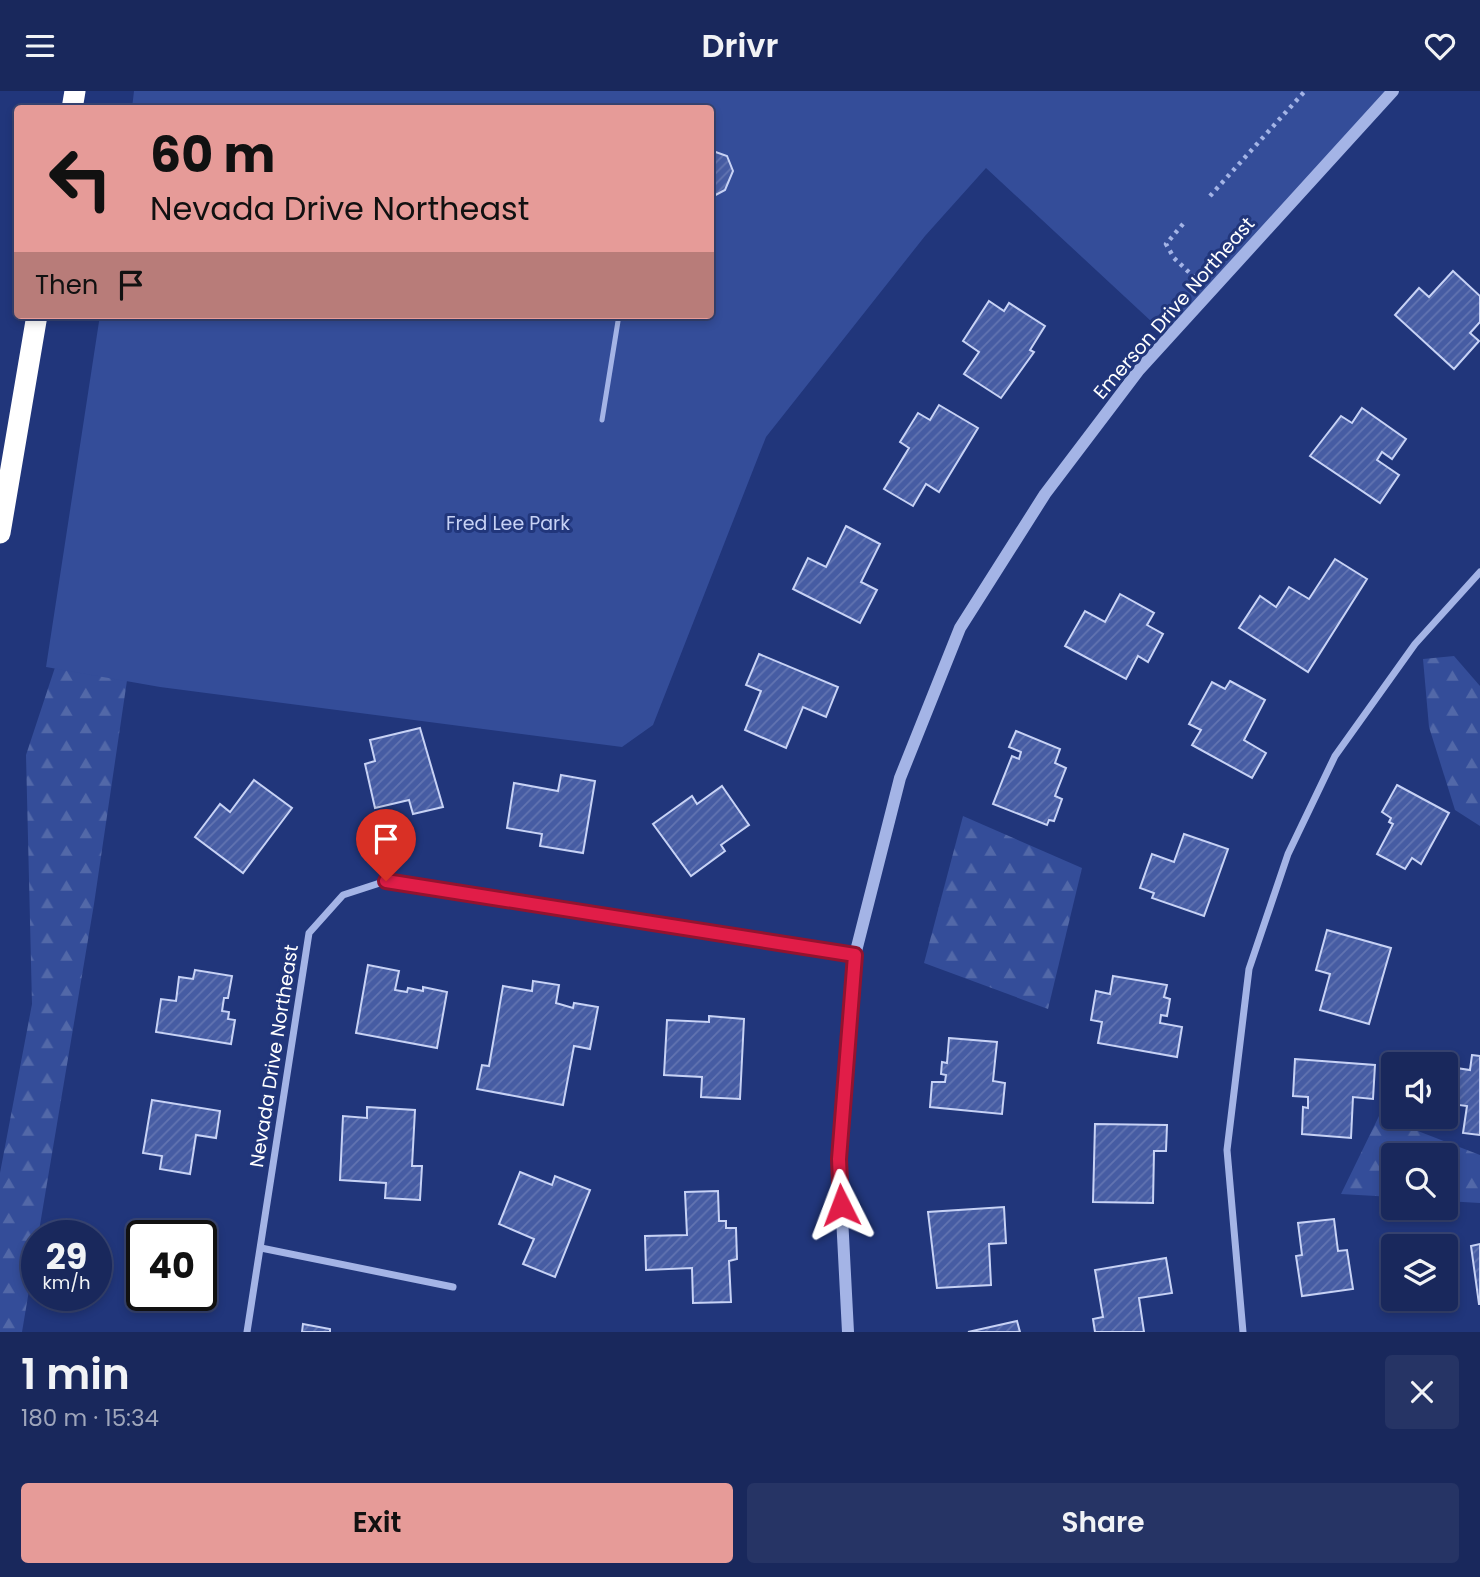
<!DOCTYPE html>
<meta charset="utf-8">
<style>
body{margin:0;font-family:Poppins,sans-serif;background:#263465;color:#f1f3f6;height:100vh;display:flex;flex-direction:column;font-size:26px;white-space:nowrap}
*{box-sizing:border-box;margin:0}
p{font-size:23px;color:#9fa6bb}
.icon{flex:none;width:38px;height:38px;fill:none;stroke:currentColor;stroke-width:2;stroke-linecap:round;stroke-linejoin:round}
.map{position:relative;height:1241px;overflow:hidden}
.details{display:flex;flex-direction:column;background:#19285c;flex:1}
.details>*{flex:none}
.top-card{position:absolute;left:14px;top:14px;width:700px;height:214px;border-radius:7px;box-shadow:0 4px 10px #0003,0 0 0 2px #374472;background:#e69b98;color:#111;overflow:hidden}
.controls{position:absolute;left:1381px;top:961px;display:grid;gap:14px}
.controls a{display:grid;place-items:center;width:77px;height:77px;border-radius:7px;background:#19285c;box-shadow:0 4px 10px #0003,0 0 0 2px #374472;font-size:35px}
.speed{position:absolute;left:21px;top:1129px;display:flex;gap:14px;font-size:35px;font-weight:700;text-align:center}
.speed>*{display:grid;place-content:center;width:91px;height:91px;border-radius:50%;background:#19285c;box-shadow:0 4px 10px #0003,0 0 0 2px #374472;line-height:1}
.speed small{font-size:18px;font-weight:400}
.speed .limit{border:4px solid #111;border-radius:10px;background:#fff;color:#111}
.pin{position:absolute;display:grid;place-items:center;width:60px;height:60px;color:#fff;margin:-72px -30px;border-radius:50% 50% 50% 0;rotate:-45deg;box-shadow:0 0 7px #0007}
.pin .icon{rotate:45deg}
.me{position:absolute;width:77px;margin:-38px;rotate:357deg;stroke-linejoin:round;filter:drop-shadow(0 0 5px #0008)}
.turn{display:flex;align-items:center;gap:24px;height:147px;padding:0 21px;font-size:32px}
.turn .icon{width:91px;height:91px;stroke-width:2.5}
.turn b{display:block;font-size:49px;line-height:60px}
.then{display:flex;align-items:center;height:66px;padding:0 21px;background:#0003;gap:14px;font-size:26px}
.round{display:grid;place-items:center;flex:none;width:74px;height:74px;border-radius:7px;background:#263465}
.head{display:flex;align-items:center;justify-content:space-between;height:119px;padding:0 21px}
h1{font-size:42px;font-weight:600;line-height:52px}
.action{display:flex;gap:14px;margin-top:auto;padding:14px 21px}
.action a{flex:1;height:80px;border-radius:7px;background:#e69b98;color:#111;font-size:28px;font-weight:600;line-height:80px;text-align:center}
.action a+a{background:#263465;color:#f1f3f6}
header{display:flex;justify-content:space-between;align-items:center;height:91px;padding:0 21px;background:#19285c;font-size:32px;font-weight:600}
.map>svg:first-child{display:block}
.forest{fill:url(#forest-firs)}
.park{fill:#344d99}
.building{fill:url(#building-hatch);stroke:#c7d2f5;stroke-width:2}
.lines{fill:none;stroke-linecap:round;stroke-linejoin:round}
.path{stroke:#a4b4e6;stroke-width:4.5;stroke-dasharray:3.5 5;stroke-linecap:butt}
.service{stroke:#a4b4e6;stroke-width:5}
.minor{stroke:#a4b4e6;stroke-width:7}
.tertiary{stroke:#a4b4e6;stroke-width:12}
.motorway{stroke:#fff;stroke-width:21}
.route-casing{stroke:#92132f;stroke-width:18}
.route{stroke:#e11d48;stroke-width:12}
.labels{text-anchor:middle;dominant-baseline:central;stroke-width:6;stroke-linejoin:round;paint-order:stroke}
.street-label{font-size:19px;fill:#fff;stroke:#21367b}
.park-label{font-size:19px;fill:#c7d2f5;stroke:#21367b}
</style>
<header><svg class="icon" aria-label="menu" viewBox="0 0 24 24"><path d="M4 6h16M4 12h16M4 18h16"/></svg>Drivr<svg class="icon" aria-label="heart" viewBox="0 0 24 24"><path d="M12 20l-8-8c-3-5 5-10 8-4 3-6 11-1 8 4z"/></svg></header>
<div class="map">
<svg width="1480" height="1241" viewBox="0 0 1480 1241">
<defs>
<pattern id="forest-firs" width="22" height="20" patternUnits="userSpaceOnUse" patternTransform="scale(1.75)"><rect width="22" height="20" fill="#344d99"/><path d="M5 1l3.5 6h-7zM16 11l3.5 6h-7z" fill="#5268a8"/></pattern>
<pattern id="building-hatch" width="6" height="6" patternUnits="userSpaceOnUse" patternTransform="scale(1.75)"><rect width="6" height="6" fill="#465ca3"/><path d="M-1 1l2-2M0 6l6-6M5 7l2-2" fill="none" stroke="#6274b1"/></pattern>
</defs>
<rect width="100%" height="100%" fill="#21367b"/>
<!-- forest -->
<g class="forest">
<polygon points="181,224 94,813 22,1241 0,1241 0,1082 32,913 26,664 74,519"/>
<polygon points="1454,565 1480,595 1480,735 1455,719 1429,636 1423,568"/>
<polygon points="963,725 1082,777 1048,918 924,872"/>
<polygon points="1379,1025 1480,1064 1480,1112 1446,1110 1446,1064 1393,1064 1393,1106 1341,1103"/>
</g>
<!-- park -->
<polygon class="park" points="134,0 1393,0 1166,244 986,77 925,145 766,346 653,634 622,656 160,596 46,576 100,224 710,224 710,18 132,17"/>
<!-- building -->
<g class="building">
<polygon points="710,59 727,65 733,80 725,99 710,107"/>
<polygon points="1453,180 1480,205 1480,231 1470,242 1479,250 1454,278 1395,224 1419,197 1429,206"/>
<polygon points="989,210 1004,220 1009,212 1045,235 1030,259 1034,261 1001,307 964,283 979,261 963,250"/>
<polygon points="939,314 978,337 939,401 926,393 913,415 884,398 909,357 900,351 918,322 930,329"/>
<polygon points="1362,317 1406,348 1392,368 1382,361 1377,369 1399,384 1380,412 1310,365 1341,325 1352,332"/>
<polygon points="846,435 880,453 861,491 877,499 860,532 793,498 808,467 826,476"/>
<polygon points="1335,468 1367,488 1308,581 1239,537 1260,505 1276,516 1289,496 1309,508"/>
<polygon points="1120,503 1154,522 1147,534 1163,543 1148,571 1138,565 1126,588 1065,555 1085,520 1105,531"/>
<polygon points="759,563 838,596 826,626 803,616 786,657 745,639 761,600 746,594"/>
<polygon points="1230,590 1265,609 1244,649 1266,662 1252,687 1192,654 1201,639 1189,633 1212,591 1225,598"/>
<polygon points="420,637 443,716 413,723 409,709 375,717 365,673 375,670 370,649"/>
<polygon points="1016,640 1060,658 1055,672 1066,677 1055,705 1062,708 1054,730 1049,729 1047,734 993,713 1012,665 1019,668 1021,661 1009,656"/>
<polygon points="561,684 595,690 583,762 540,755 542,743 507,737 514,692 558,700"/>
<polygon points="254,689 292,717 243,782 195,746 220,713 230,721"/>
<polygon points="1397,694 1449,722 1421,773 1412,767 1405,778 1377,763 1393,733 1389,731 1391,727 1382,721"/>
<polygon points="722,695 749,734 721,754 725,760 691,785 653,733 692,705 697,713"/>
<polygon points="1184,743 1228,758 1204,825 1152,807 1154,802 1140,797 1152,763 1174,771"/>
<polygon points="1327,839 1391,857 1369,933 1320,919 1330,883 1316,879"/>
<polygon points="368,874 399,880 395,899 407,901 408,897 423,900 423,896 447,901 437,957 356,942"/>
<polygon points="195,879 232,885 228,907 224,907 222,920 229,921 228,928 235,929 231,953 156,941 161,908 176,910 179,886 193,888"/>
<polygon points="1113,885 1167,894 1164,906 1170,908 1167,925 1161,924 1160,932 1182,936 1177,966 1098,952 1102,931 1091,929 1096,900 1110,903"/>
<polygon points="533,890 559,894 556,912 573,917 574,912 598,916 590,958 574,955 563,1014 477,998 482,974 489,975 503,895 532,900"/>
<polygon points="709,925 744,928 740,1008 701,1006 702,986 664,984 667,929 709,931"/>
<polygon points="949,947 997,951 993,990 1005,992 1002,1023 930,1016 932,991 945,991 946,984 941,983 942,971 947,972"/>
<polygon points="1472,964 1480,965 1480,1044 1463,1042 1467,1015 1451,1013 1456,977 1470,979"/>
<polygon points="1295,968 1375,974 1373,1008 1353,1006 1351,1047 1302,1043 1303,1016 1308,1017 1308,1006 1293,1005"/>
<polygon points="152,1009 220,1020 216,1047 196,1044 190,1083 160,1078 162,1065 143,1062"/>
<polygon points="367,1016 415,1019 412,1075 422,1075 420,1109 385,1107 386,1092 340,1089 343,1025 367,1027"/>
<polygon points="1095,1033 1167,1034 1166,1060 1154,1060 1153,1112 1093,1111"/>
<polygon points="520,1081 552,1094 555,1085 590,1099 555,1186 523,1173 534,1148 499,1133"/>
<polygon points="718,1100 719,1130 726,1130 726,1137 736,1137 737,1168 729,1170 731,1211 693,1212 692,1177 646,1179 645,1145 687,1144 685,1101"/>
<polygon points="1004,1116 1006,1152 989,1153 991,1194 937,1197 928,1121"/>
<polygon points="1334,1128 1338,1160 1347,1159 1353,1198 1302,1205 1296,1165 1302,1164 1298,1132"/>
<polygon points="1480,1153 1480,1213 1479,1213 1471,1155"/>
<polygon points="1166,1167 1172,1202 1139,1207 1144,1241 1095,1241 1093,1228 1103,1226 1095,1179"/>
<polygon points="1017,1230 1020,1241 968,1241"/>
<polygon points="303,1233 330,1238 330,1241 302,1241"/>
</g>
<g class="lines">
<!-- path -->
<g class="path">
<polyline points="1210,105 1305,0"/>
<polyline points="1183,133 1166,153 1174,167 1196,188"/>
</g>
<!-- service -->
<polyline class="service" points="602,329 619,224"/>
<!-- minor -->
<g class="minor">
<polyline points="261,1157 453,1196"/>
<polyline points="247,1241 309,842 343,804 386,790 855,864"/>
<polyline points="1243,1241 1227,1059 1249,878 1288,763 1335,665 1415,553 1480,481"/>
</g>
<!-- tertiary -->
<polyline class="tertiary" points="848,1241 839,1068 855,864 900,687 960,537 1045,403 1139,279 1393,0"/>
<!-- motorway -->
<g class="motorway">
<polyline points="72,18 75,0"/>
<polyline points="0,442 37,224"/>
</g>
</g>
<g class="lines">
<defs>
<polyline id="route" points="386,790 855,864 839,1068 841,1114"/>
</defs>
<!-- route casing -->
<use href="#route" class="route-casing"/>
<!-- route -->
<use href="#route" class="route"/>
</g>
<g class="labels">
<!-- street labels -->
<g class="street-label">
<text transform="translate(1174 217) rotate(-49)">Emerson Drive Northeast</text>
<text transform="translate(274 965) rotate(-81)">Nevada Drive Northeast</text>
</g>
<!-- park labels -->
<g class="park-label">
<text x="508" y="432">Fred Lee Park</text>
</g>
</g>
</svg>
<div class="controls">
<a><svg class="icon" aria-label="sound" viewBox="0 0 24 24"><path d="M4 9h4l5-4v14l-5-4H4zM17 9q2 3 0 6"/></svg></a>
<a><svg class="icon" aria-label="search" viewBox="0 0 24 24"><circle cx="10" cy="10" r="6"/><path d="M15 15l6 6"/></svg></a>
<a><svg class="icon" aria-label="layers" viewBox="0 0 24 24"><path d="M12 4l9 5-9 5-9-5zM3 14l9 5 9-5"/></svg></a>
</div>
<div class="speed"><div>29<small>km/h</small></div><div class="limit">40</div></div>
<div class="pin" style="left:386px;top:790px;background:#d93025"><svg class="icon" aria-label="arrive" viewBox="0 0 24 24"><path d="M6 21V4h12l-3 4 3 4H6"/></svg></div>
<svg class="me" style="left:841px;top:1114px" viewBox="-20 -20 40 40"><path d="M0-17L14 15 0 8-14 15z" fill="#e11d48" stroke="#fff" stroke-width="4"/></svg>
<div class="top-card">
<div class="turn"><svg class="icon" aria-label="left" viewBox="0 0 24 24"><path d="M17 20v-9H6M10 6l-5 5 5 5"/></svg><div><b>60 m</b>Nevada Drive Northeast</div></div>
<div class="then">Then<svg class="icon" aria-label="arrive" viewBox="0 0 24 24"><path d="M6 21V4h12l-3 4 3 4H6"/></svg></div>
</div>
</div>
<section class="details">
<div class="head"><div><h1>1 min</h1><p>180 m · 15:34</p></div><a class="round"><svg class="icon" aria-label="close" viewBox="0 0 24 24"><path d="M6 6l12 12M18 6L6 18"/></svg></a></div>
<div class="action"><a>Exit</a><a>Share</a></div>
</section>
